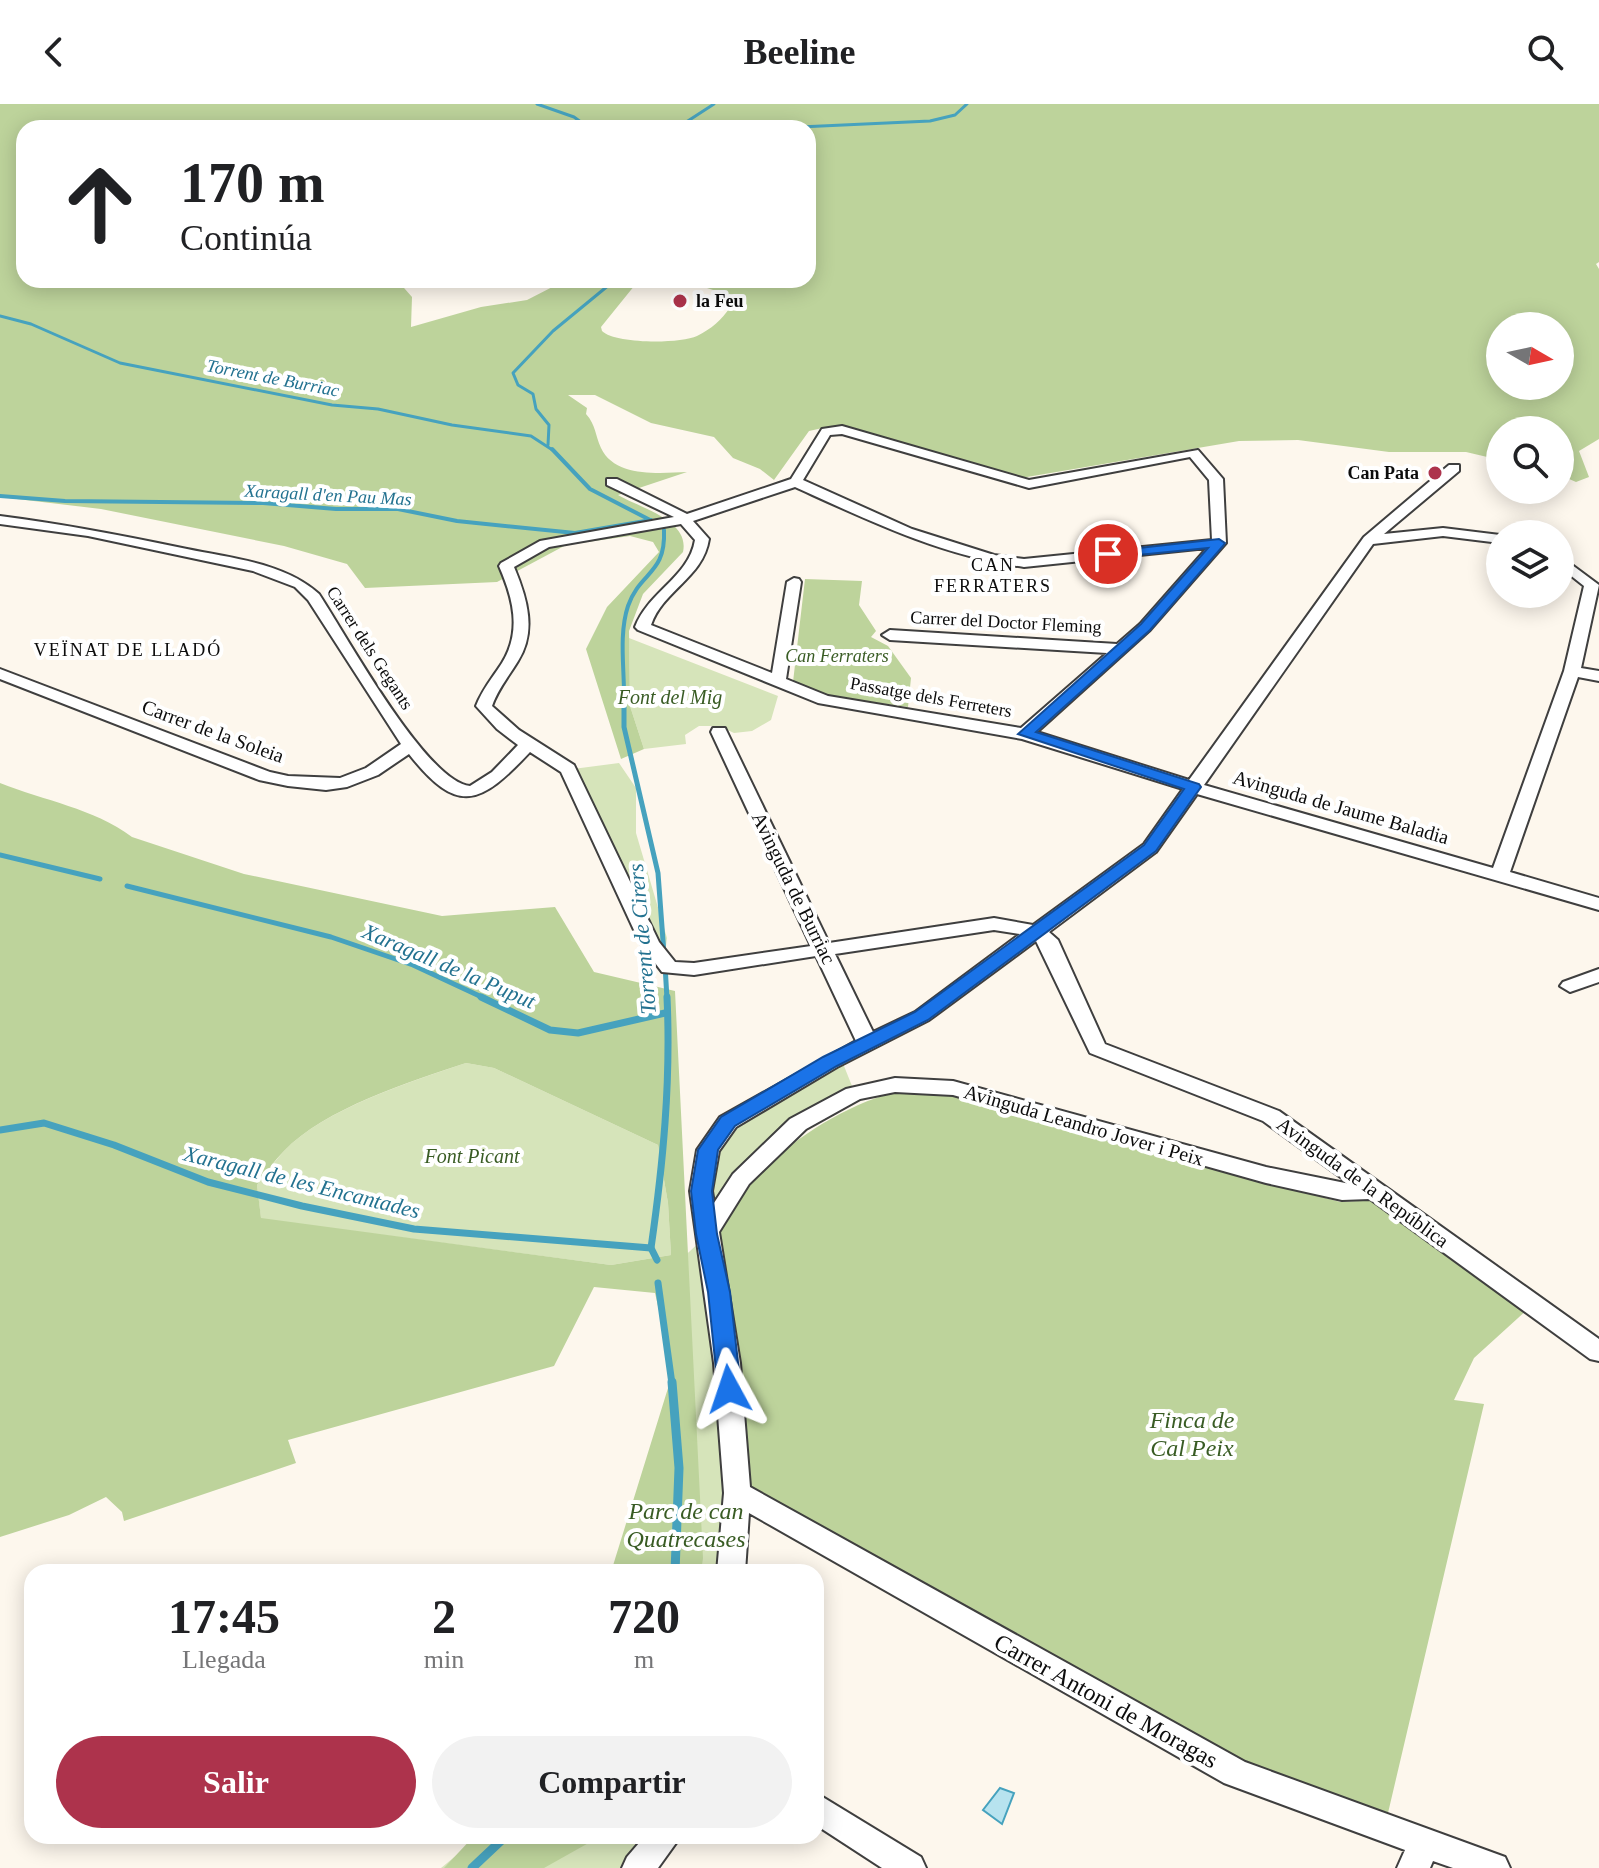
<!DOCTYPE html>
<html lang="es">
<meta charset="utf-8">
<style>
body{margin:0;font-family:Georgia,serif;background:#f2f2f2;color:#202124;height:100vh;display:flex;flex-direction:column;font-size:30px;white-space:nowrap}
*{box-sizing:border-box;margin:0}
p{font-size:26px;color:#757577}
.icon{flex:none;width:44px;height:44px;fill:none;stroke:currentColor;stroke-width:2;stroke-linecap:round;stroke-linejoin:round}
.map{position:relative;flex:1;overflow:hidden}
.sheet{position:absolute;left:24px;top:1460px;width:800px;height:280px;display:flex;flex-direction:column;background:#fff;border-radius:24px;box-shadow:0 4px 20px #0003}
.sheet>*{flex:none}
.banner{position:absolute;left:16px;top:16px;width:800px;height:168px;border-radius:24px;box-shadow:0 4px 20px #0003;background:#fff;color:#202124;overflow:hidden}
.needle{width:52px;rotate:99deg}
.buttons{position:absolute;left:1486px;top:208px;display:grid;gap:16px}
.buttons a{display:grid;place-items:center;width:88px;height:88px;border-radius:50%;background:#fff;box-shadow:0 4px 20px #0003;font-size:40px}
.pin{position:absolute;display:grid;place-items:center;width:68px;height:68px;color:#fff;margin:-34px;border:4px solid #fff;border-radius:50%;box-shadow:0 2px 8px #0007}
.me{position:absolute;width:88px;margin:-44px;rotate:355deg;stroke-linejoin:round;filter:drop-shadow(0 0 6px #0008)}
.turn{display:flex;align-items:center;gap:28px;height:168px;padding:0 32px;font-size:36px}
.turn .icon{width:104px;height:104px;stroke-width:2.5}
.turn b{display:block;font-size:56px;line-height:68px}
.eta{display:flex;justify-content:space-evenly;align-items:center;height:136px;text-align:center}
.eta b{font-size:48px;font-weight:600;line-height:56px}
.primary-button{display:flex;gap:16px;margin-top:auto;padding:16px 32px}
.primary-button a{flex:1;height:92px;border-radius:48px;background:#ad334c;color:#fff;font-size:32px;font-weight:600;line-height:92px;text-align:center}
.primary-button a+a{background:#f2f2f2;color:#202124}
header{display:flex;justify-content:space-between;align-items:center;height:104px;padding:0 32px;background:#fff;font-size:36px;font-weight:600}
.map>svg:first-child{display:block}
.green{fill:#d6e4ba}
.forest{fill:#bdd39b;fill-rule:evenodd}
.water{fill:#b7e3ef;stroke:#46a2be;stroke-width:2}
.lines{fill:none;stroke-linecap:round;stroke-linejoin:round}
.stream-far4{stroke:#46a2be;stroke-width:3}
.stream-far3{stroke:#46a2be;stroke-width:4}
.stream-far2{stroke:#46a2be;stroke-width:5}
.stream-far1{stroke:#46a2be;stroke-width:7}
.stream{stroke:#46a2be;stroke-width:9}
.minor-casing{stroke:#3f3f3f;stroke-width:4}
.minor{fill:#fff;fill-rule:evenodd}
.route{fill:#1a73e8;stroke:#114b97;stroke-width:2}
.poi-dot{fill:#ad334c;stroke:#fff;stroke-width:3}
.labels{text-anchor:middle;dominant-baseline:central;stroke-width:8;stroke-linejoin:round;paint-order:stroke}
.far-poi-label{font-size:18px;font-weight:bold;fill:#0c0c0c;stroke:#fff;text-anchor:start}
.far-water-label{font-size:18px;font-style:italic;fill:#237290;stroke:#fff}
.far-neighbourhood-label{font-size:18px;letter-spacing:2px;fill:#0c0c0c;stroke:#fff}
.far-street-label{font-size:18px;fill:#0c0c0c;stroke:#fff}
.far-park-label{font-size:18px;font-style:italic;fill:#395c24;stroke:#fff}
.park-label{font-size:20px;font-style:italic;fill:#395c24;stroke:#fff}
.street-label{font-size:20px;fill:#0c0c0c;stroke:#fff}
.water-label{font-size:22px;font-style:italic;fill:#237290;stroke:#fff}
.near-park-label{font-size:24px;font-style:italic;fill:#395c24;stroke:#fff}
.near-street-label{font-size:24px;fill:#0c0c0c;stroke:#fff}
</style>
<header><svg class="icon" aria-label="back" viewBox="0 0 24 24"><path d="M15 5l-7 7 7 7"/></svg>Beeline<svg class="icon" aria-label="search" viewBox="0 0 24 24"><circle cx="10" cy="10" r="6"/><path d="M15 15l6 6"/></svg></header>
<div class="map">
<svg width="1599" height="1764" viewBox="0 0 1599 1764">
<rect width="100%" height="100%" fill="#fdf7ed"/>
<!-- green -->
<g class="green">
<polygon points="629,534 778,592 771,616 752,627 734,629 719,622 699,622 685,631 686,640 644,645 630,602"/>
<polygon points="619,659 636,684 636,729 667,834 665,850 659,850 573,665"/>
<polygon points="842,957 854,987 797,1017 710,1113 715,1047 735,1017"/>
<path d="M466 959 494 964 658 1041 668 1099 671 1151 611 1161 261 1115 257 1081C265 1070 274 1058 284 1047 324 1005 412 977 466 959Z"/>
<polygon points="704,1134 724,1259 727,1468 629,1468 681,1263 675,1161"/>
<polygon points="480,1732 658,1732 631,1764 441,1764"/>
</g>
<!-- forest -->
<g class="forest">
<path d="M0 0H1599V158L1596 160 1599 165V335L1579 347 1589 373 1576 378 1560 371V326H1500V356L1466 348H1389L1298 336 1239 337 1021 374 827 323 809 327 774 376 760 365 733 354 714 333 651 319 595 291H568L587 304 586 310C596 321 595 331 601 344 615 374 660 369 687 368L618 391C640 404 690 416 683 448L643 490 629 527 630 602 644 645 621 655 586 545 607 503 659 448 653 438 630 432 566 441 497 478 365 484 347 460 284 442 101 405 0 393ZM24 24H808V176H683L722 189 727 193 730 203C722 216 711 225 697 232 680 240 615 240 602 227L601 223 639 176H566L527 196 481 203 411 223 412 193 397 176H24ZM1500 222H1560V282H1500Z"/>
<polygon points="805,475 862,477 859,501 876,527 871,533 888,542 911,574 908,603 828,592 793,578"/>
<path d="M0 679C45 697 93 704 132 733L244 770 442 812 555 803 594 868 675 887 703 1454 701 1468H611L673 1268 655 1189 594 1183 554 1262 288 1336 296 1359 124 1417 122 1408 106 1393 69 1411 0 1433ZM466 959 494 964 658 1041 668 1099 671 1151 611 1161 261 1114 257 1081C265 1070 274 1057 284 1047 324 1005 411 977 466 959Z"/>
<path d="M894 988 953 991 1340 1098 1377 1096 1528 1205 1474 1254 1454 1296 1484 1300 1388 1709 1239 1657 750 1383 731 1197 717 1134C728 1116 738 1091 753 1076 790 1036 842 1003 894 988Z"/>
<polygon points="474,1732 601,1732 544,1764 444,1764"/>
</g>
<!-- water -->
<polygon class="water" points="1000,1684 1014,1689 1002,1720 983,1706"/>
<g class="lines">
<!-- stream-far4 -->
<g class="stream-far4">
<polyline points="537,0 574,13 589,24"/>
<polyline points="677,24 714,0"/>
<polyline points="778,24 930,17 955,11 967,0"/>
<polyline points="0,212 31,220 120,259 332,301 378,305 452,321 531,332 554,347"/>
<polyline points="548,341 549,321 536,305 533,290 518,281 513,269 553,227 615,176"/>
</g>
<!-- stream-far3 -->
<g class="stream-far3">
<polyline points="552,345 590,385 654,418"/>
<polyline points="0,392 65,397 263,399 336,405 398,405 457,417 575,429 651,416"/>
<path d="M624 590C624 562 619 529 628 502 640 467 666 471 664 426"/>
</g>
<!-- stream-far2 -->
<g class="stream-far2">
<polyline points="624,588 624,623 658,769 664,850"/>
<polyline points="0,751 100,775"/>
<polyline points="127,782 331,833 413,861 486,895"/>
<polyline points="665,861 667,895"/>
</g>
<!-- stream-far1 -->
<g class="stream-far1">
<polyline points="481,893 550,926 578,929 665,909"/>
<polyline points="0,1026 44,1019 114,1041 208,1078 302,1102 414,1125 651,1144"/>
<path d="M657 1156 651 1144C663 1060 671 978 667 893"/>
<polyline points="658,1179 672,1280"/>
</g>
<!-- stream -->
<g class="stream">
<polyline points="672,1278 679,1364 675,1468"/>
<polyline points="472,1764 506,1732"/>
</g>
<defs>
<g id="minor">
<path d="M842 322 1029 376 1198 346 1223 375 1226 439 1150 526 1037 628 1189 676 1364 433 1449 361H1459V367L1384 430 1443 424 1500 431V439L1443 432 1373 440 1204 681 1493 764 1564 567 1584 482 1560 463V452L1599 481 1581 564 1599 567V577L1578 573 1510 768 1599 794V806L1197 690 1156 748 1049 828 1058 836 1105 940 1279 1007 1599 1235V1257L1590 1255 1370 1095 1342 1096 1266 1079 953 991 895 988 860 995 806 1025 749 1080 719 1128 740 1259 750 1383 1245 1658 1494 1749 1505 1753 1510 1764H1453L1433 1757 1430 1764H1397L1405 1746 1224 1679 749 1409 745 1468H717L724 1389 714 1259 690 1087 697 1046 720 1013 856 937 816 852 694 871 662 868 640 839 561 668 530 648C480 701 458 712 409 650L378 671 347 683 326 686 288 682 259 676 0 575V565L270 668 288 672 340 674 366 664 401 640 308 496 295 483 253 467 88 432 0 420V412C63 420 125 432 187 445 231 454 285 459 319 490 345 529 426 678 470 682L492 668 518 641 497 625 476 602C482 586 493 573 502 559 522 527 513 494 499 462L501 459 540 437 674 413 607 381V375H617L687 410 791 375 822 325ZM842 330 1029 384 1190 353 1209 376 1212 436 1024 455 994 451 912 425 803 376 830 331ZM795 383C870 417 942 452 1024 463L1207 444 1140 520 1117 540 890 526 882 531 890 536 1107 549 1021 624 828 592 786 575 801 478 799 475 794 474 787 478 772 569 651 521C663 486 703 474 709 435L693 417ZM681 420 695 436C689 473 648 488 635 523L638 526 818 599 1022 635 1183 685 1144 740 1033 821 994 814 829 839 727 628 725 624H713L711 628 811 842 694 859 675 858 659 838 574 661 519 626 492 602C498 585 509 572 518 557 537 527 527 494 514 463L549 443ZM994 826 1020 830 915 908 873 928 835 850ZM1036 837 1090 949 1263 1017 1350 1080 1266 1063 953 977 895 974 846 985 790 1015 733 1070 714 1099 712 1087 719 1047 736 1023 837 963 929 916Z"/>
<polygon points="1599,865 1599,878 1570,888 1560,882 1563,878"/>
<polygon points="816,1689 921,1753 926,1764 882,1764 816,1721"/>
<polygon points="645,1732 681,1732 658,1764 622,1764 627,1753"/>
</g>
</defs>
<!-- minor casing -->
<use href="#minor" class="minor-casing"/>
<!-- minor -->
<use href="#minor" class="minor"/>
</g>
<!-- route -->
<polygon class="route" points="1219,435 1225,439 1223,442 1150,526 1036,628 1199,680 1201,683 1156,747 928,916 837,962 735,1022 718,1046 712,1087 717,1130 730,1188 741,1285 737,1291 729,1294 721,1291 718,1285 708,1188 696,1130 691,1087 698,1046 721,1013 823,953 915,908 1144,741 1184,685 1018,630 1141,520 1208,444 1108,454 1101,450 1103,448"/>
<!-- markers -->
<g class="poi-dot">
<circle cx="680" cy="197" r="8"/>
<circle cx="1435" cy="369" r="8"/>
</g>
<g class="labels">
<!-- far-poi labels -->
<g class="far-poi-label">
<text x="696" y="197">la Feu</text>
<text x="1419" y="369" text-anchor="end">Can Pata</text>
</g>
<!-- far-water labels -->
<g class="far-water-label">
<text transform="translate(273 274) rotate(11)">Torrent de Burriac</text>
<text transform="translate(328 391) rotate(3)">Xaragall d'en Pau Mas</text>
</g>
<!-- far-neighbourhood labels -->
<g class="far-neighbourhood-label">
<text x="993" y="461">CAN<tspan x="993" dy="21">FERRATERS</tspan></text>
<text x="128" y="546">VEÏNAT DE LLADÓ</text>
</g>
<!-- far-street labels -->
<g class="far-street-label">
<text transform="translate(1006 518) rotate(3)">Carrer del Doctor Fleming</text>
<text transform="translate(370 544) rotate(57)">Carrer dels Gegants</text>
<text transform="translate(931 593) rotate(10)">Passatge dels Ferreters</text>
</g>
<!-- far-park labels -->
<g class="far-park-label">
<text x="837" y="552">Can Ferraters</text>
</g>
<!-- park labels -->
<g class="park-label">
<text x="670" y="593">Font del Mig</text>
<text x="472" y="1052">Font Picant</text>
</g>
<!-- street labels -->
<g class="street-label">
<text transform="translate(213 627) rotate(20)">Carrer de la Soleia</text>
<text transform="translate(1341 703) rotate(16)">Avinguda de Jaume Baladia</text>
<text transform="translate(794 784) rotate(64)">Avinguda de Burriac</text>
<text transform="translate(1084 1021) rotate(16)">Avinguda Leandro Jover i Peix</text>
<text transform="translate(1363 1078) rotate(36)">Avinguda de la República</text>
</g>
<!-- water labels -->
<g class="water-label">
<text transform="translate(642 835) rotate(-95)">Torrent de Cirers</text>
<text transform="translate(449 862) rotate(23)">Xaragall de la Puput</text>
<text transform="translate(302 1078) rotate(14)">Xaragall de les Encantades</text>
</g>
<!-- near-park labels -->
<g class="near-park-label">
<text x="1192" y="1316">Finca de<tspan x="1192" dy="28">Cal Peix</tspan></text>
<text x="686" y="1407">Parc de can<tspan x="686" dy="28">Quatrecases</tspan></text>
</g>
<!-- near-street labels -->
<g class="near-street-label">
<text transform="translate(1106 1597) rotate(29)">Carrer Antoni de Moragas</text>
</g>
</g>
</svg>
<div class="buttons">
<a><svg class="needle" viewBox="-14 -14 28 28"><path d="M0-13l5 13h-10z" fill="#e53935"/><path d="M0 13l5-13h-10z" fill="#757577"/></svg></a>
<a><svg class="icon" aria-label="search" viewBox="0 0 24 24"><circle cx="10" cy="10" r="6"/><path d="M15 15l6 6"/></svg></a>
<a><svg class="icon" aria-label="layers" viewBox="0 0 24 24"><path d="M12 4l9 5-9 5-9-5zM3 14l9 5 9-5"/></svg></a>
</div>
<div class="pin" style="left:1108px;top:450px;background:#d93025"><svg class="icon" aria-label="arrive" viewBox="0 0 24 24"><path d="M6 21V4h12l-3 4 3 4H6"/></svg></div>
<svg class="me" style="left:729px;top:1285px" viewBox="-20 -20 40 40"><path d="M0-17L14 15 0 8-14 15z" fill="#1a73e8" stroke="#fff" stroke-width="4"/></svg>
<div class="banner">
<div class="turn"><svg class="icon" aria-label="ahead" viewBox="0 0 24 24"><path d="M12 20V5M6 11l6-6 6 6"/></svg><div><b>170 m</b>Continúa</div></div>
</div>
<section class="sheet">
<div class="eta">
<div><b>17:45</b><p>Llegada</p></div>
<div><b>2</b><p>min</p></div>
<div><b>720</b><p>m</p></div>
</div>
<div class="primary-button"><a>Salir</a><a>Compartir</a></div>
</section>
</div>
